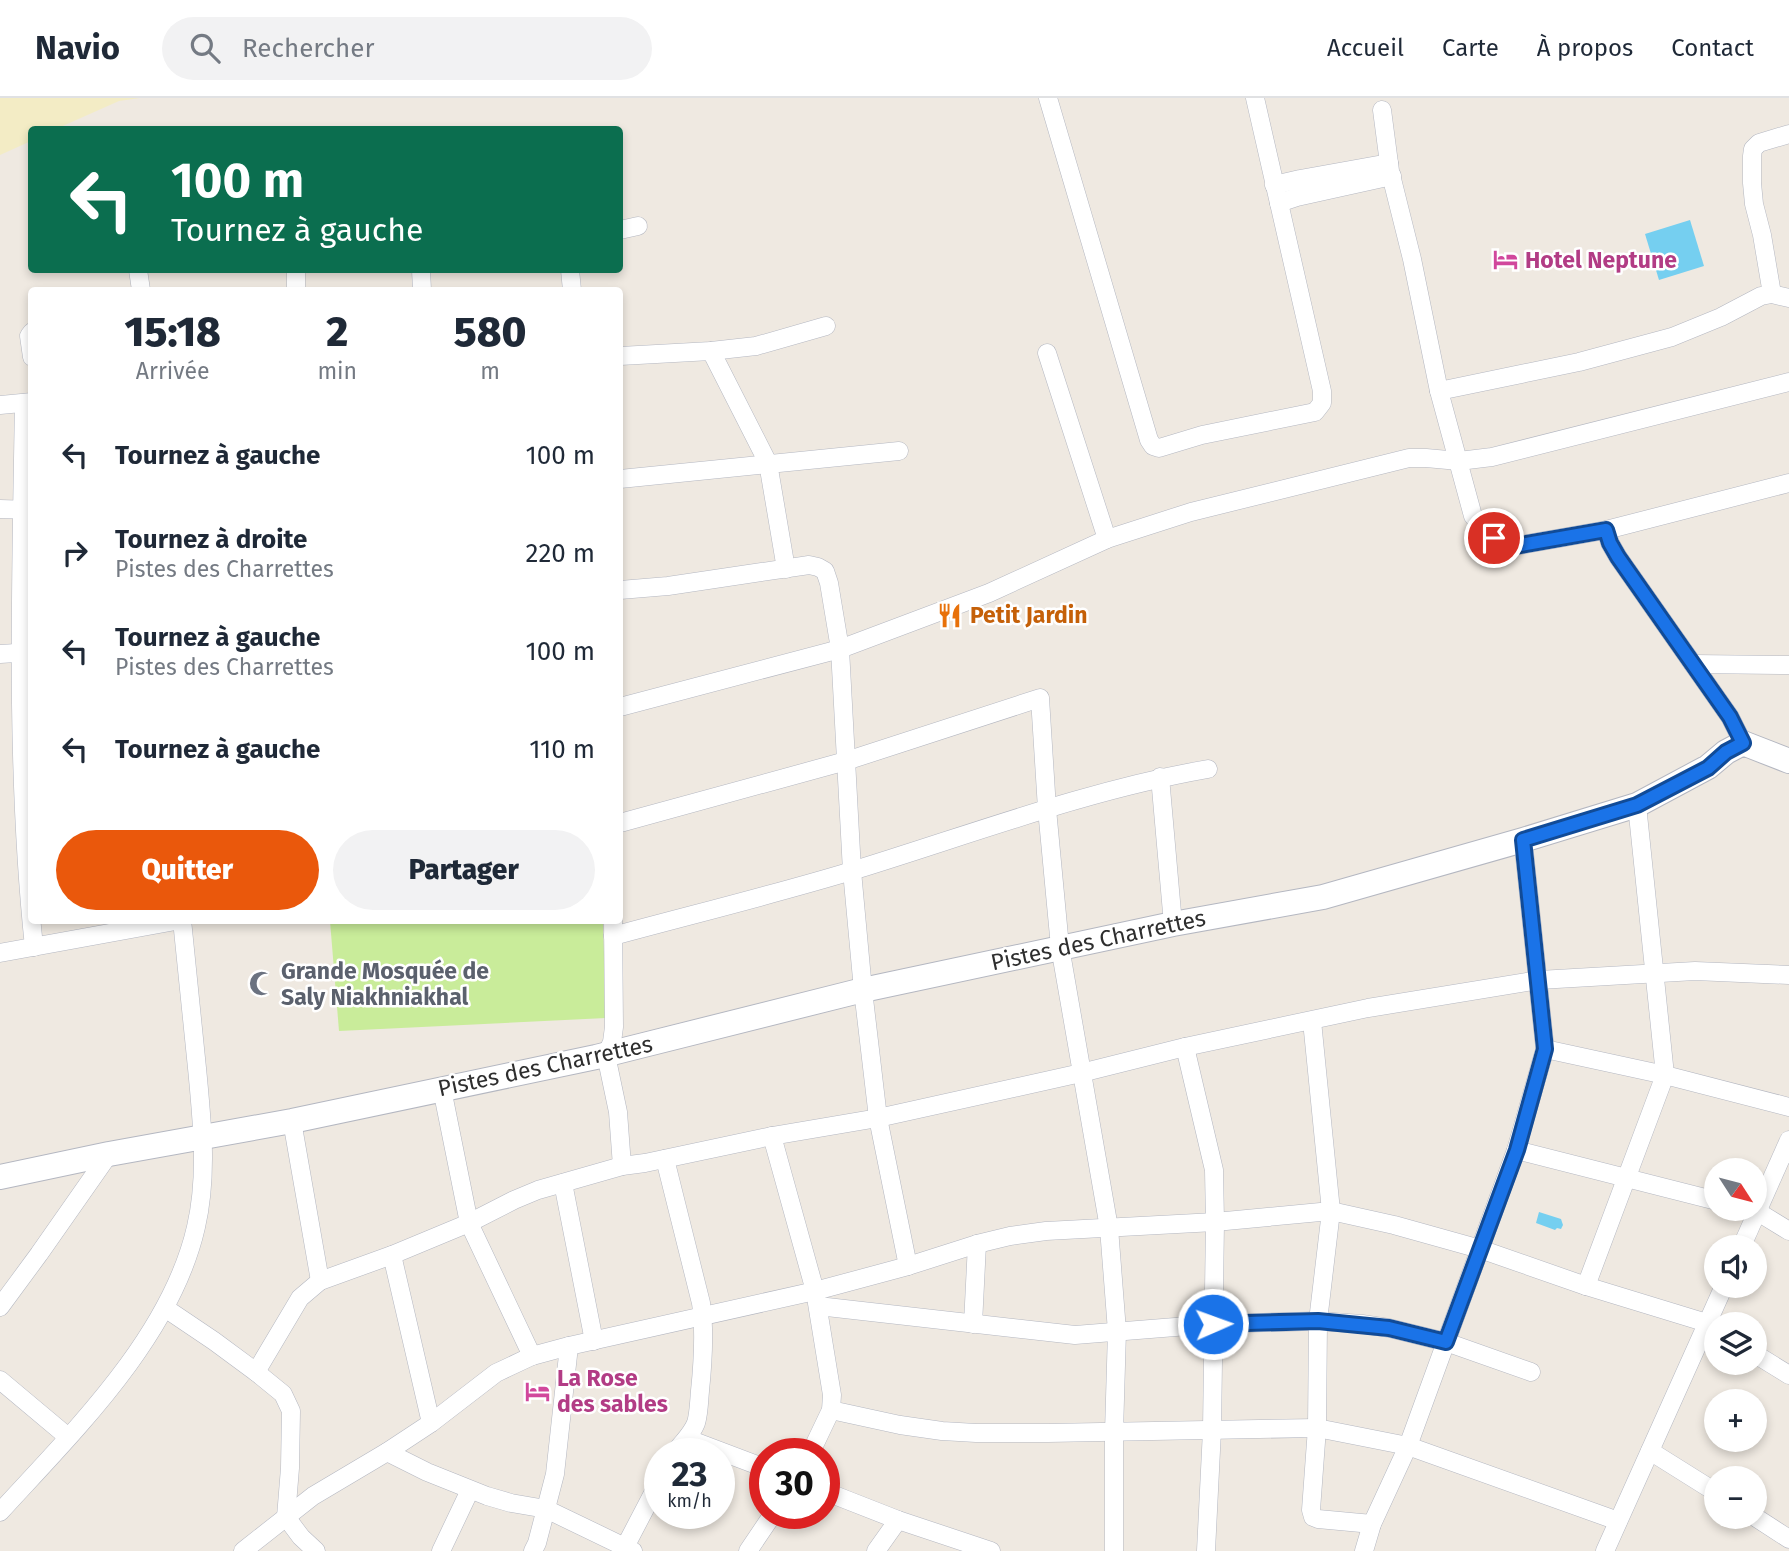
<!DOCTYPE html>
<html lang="fr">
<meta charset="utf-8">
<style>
body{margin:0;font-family:"Fira Sans",sans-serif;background:#f2f2f3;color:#1f2937;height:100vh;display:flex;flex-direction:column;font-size:26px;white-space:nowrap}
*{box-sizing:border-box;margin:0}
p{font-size:23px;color:#747a83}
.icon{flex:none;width:38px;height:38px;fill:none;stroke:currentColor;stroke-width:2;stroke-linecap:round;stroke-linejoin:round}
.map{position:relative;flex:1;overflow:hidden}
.side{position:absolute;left:28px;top:189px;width:595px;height:637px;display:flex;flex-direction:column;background:#fff;border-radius:7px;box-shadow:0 4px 10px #0003}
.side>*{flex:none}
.guide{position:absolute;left:28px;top:28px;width:595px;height:147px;border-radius:7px;box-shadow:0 4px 10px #0003;background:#0b6e4f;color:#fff;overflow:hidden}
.needle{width:46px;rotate:126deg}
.buttons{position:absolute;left:1704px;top:1060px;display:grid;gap:14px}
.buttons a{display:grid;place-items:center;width:63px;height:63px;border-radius:50%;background:#fff;box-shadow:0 4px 10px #0003;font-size:35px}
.speed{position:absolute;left:644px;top:1340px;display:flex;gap:14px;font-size:35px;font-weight:700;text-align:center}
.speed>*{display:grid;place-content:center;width:91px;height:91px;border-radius:50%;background:#fff;box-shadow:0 4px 10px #0003;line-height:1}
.speed small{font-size:18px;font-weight:400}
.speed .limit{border:10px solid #d22;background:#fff;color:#111}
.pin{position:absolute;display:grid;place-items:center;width:60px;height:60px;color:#fff;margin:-30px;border:4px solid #fff;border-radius:50%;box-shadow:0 2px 7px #0007}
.me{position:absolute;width:77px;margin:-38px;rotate:88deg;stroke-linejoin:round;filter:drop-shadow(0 0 5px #0008)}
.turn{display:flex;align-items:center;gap:24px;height:147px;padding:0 28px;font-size:32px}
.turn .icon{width:91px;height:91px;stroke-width:2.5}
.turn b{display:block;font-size:49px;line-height:60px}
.eta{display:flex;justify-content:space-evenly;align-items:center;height:119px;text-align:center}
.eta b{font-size:42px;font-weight:800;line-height:49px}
.button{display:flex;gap:14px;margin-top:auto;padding:14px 28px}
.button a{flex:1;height:80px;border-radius:42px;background:#ea580c;color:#fff;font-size:28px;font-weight:800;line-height:80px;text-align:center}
.button a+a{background:#f2f2f3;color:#1f2937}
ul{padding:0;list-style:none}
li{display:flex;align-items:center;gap:21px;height:98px;padding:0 28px}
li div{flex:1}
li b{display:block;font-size:26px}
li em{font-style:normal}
header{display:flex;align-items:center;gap:42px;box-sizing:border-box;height:98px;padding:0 35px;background:#fff;border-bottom:2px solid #e0e1e3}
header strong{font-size:33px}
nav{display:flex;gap:38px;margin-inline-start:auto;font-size:24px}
.search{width:490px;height:63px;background:#f2f2f3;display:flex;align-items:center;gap:18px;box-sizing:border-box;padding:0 24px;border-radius:38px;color:#747a83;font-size:26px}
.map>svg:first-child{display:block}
.sand{fill:#f3ecc5}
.pitch{fill:#c9ec9a}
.water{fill:#75cff0}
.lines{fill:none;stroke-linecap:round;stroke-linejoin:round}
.street-casing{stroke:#b4b7c1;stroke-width:19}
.secondary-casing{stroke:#b4b7c1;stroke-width:26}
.street{stroke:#fff;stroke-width:18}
.secondary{stroke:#fff;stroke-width:24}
.route-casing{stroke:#114b97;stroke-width:18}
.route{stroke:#1a73e8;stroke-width:12}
.labels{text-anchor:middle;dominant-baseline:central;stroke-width:5;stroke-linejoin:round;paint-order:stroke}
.hotel-label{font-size:23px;font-weight:bold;fill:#b23c85;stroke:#fff;text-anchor:start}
.food-label{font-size:23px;font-weight:bold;fill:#c56008;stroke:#fff;text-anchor:start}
.street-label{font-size:23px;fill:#2e2e2e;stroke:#fff}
.worship-label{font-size:23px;font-weight:bold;fill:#5b616d;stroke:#fff;text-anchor:start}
</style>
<header>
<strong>Navio</strong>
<div class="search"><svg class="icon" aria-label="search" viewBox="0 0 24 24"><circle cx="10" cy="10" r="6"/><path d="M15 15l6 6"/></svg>Rechercher</div>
<nav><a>Accueil</a><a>Carte</a><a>À propos</a><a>Contact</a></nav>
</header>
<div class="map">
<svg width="1789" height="1453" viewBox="0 0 1789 1453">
<rect width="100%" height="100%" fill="#efe9e1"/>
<!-- sand -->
<polygon class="sand" points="0,0 140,0 119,3 56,31 32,32 31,43 0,57"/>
<!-- pitch -->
<polygon class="pitch" points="330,823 603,823 606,920 339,933"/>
<!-- water -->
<g class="water">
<polygon points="1690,122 1704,168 1659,182 1645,136"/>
<polygon points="1539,1114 1561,1121 1563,1127 1561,1131 1557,1130 1555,1132 1536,1125"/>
</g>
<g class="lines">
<defs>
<g id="street">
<polyline points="1048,0 1149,342 1153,348 1159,350 1202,337 1315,314 1322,305 1322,293 1255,0"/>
<path d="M1382 12 1390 73 1412 161 1439 293 1473 418C1484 432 1497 446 1515 448L1606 432"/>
<polyline points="1274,87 1300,81 1389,65"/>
<polyline points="1279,105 1297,99 1392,78"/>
<polyline points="620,132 638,128"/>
<polyline points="138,172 141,192"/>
<polyline points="296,172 296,192"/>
<polyline points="421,172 422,192"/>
<polyline points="570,172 572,192"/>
<polyline points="1772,196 1762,137 1754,106 1752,85 1752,58 1753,51 1759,45 1789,36"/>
<polyline points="32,234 29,238 32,259"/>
<polyline points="711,253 768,365 786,471"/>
<polyline points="1047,255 1107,441"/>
<polyline points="620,258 711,253 756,248 826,228"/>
<polyline points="1439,293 1579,264 1672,239 1721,219 1761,198 1772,196 1789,200"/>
<path d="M24 305C21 486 15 668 34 849"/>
<polyline points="0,307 32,304"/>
<polyline points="620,381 899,353"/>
<polyline points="0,411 32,412"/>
<polyline points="620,492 668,488 809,467 818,469 825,473 829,485 840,551 852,773 863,892 878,1020 908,1168"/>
<polyline points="0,556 32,554"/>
<polyline points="1693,566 1789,567"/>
<polyline points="620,609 840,551 989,495 1107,441 1191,414 1409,360 1426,360 1459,363 1492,359 1789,284"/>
<polyline points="1743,645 1730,619 1618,459 1610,445 1606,432 1789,385"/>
<polyline points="1160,679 1173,826"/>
<polyline points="620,725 846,663 1040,600 1047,711 1060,849 1109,1130 1117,1233 1114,1334 1114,1453"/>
<polyline points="613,822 614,929 612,944 606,957 618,1014 622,1068"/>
<path d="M613 838C694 816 776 796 855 772 972 736 1088 692 1208 671"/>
<polyline points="0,855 181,822"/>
<polyline points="1312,923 1331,1113 1318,1223 1317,1330 1311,1412 1313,1419 1318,1421 1372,1426"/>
<polyline points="1185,949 1214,1072 1215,1124 1212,1332 1206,1453"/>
<polyline points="1545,951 1665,977 1789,1009"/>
<polyline points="442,991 469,1125 532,1258"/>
<polyline points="292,1023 320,1183"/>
<polyline points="772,1038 815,1193 832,1297 831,1312 810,1356"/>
<polyline points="1516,1052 1717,1103"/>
<path d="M665 1061 701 1205C705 1233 703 1264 700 1293 699 1303 699 1315 696 1325 691 1338 681 1345 674 1356"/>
<polyline points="563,1085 594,1243"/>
<polyline points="1748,1111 1758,1114 1789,1133"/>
<polyline points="1741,1150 1789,1042"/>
<polyline points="392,1157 431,1325"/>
<polyline points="1586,1188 1665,977 1637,707"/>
<polyline points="818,1208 1075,1237 1213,1226 1318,1223 1362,1226 1389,1230 1446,1244 1531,1274"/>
<polyline points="0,1209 39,1156 109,1056"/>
<polyline points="165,1210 214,1243 256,1274 300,1200 320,1183 392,1157 469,1125 514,1102 538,1092 622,1068 645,1065 772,1038 878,1020 1081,975 1185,949 1368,910 1539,882 1695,873 1789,877"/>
<polyline points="973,1226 977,1146"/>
<polyline points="1755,1256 1789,1277"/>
<polyline points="256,1274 283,1296 291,1313 290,1370 286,1419 301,1439 316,1453"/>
<polyline points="0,1282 68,1339"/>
<polyline points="831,1312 900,1327 942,1333 976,1335 1048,1335 1317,1330 1408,1348 1618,1423"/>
<polyline points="688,1341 765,1370"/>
<polyline points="1650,1353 1717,1395"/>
<polyline points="387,1354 427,1374 487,1398 511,1405 546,1411 633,1453"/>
<polyline points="824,1393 898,1422 991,1453"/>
<path d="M0 1414C74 1333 171 1239 196 1129 208 1077 202 1023 197 970 192 921 187 872 182 822"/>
<polyline points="1755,1419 1789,1441"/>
<polyline points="625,1449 660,1382"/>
<polyline points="243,1453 313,1398 387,1354 431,1325 496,1275 532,1258 569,1248 815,1193 908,1168 977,1146 1010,1138 1046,1133 1215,1124 1331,1113 1394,1127 1480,1151 1586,1188 1707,1225 1717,1231"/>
<polyline points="441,1453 470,1392"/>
<polyline points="533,1453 537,1445 555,1376 569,1248"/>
<polyline points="748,1453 773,1416"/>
<polyline points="876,1453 898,1422"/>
<polyline points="1364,1453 1372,1426 1408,1348 1516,1052 1545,951 1523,742"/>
<polyline points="1605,1453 1724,1188"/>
</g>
<polyline id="secondary" points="0,1079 109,1056 292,1023 596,959 863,892 1173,826 1323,799 1523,742 1637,707 1708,669 1726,654 1743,645 1789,663"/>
</defs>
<!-- street casing -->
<use href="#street" class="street-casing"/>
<!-- secondary casing -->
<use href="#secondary" class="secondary-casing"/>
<!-- street -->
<use href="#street" class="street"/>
<!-- secondary -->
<use href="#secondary" class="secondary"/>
</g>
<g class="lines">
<defs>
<polyline id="route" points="1213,1226 1318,1223 1389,1230 1446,1244 1517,1052 1545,951 1523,742 1637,707 1708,670 1726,654 1743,645 1730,619 1618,459 1610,445 1606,432 1515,448 1506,447 1494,440"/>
</defs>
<!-- route casing -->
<use href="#route" class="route-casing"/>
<!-- route -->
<use href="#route" class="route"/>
</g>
<!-- icons -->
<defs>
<symbol id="hotel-bare" viewBox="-9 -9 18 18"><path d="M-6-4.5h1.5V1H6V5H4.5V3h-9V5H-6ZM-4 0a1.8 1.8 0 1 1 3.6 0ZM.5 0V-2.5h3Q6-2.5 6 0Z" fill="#d1479c" stroke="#fff" stroke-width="2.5" paint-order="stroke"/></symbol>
<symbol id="restaurant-bare" viewBox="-9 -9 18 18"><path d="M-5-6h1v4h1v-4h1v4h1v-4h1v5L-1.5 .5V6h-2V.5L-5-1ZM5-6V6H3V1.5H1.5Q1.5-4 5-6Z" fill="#e8710a" stroke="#fff" stroke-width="2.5" paint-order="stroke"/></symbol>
<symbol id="mosque-bare" viewBox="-9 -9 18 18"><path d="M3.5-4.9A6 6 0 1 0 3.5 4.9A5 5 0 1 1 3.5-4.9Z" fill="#6b7280" stroke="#fff" stroke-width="2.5" paint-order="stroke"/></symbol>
</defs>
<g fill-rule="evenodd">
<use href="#hotel-bare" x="1488" y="144" width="35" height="35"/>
<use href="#restaurant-bare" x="932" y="500" width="35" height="35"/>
<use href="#mosque-bare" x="244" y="868" width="35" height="35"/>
<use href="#hotel-bare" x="520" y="1276" width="35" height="35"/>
</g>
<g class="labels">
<!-- hotel labels -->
<g class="hotel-label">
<text x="1525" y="162">Hotel Neptune</text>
<text x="557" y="1280">La Rose<tspan x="557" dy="26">des sables</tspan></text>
</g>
<!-- food labels -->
<g class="food-label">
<text x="970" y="517">Petit Jardin</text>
</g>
<!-- street labels -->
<g class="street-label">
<text transform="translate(1098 842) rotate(-12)">Pistes des Charrettes</text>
<text transform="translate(545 968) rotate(-12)">Pistes des Charrettes</text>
</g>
<!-- worship labels -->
<g class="worship-label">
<text x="281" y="873">Grande Mosquée de<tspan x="281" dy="26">Saly Niakhniakhal</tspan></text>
</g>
</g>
</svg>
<div class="buttons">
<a><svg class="needle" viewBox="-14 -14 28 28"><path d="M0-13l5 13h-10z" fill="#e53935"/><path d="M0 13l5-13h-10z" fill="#747a83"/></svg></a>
<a><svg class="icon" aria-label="sound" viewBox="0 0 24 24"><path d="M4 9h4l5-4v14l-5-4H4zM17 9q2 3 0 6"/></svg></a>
<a><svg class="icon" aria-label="layers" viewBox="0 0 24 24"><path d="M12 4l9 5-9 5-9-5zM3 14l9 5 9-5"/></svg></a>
<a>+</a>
<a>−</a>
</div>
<div class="speed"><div>23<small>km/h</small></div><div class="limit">30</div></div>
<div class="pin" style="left:1494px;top:440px;background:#d93025"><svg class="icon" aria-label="arrive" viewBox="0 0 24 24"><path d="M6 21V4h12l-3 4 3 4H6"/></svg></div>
<svg class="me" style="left:1213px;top:1226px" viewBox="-20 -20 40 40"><circle r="17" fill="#1a73e8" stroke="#fff" stroke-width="3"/><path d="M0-11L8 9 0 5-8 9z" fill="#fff"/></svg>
<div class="guide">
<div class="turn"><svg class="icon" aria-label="left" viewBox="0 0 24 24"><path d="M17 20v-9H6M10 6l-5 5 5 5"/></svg><div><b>100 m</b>Tournez à gauche</div></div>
</div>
<section class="side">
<div class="eta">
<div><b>15:18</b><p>Arrivée</p></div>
<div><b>2</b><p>min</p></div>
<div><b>580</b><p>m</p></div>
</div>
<ul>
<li><svg class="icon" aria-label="left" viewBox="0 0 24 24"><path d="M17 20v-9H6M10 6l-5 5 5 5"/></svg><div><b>Tournez à gauche</b></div><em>100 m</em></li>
<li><svg class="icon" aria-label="right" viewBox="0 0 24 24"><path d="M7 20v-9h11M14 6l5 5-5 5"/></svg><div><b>Tournez à droite</b><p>Pistes des Charrettes</p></div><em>220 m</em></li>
<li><svg class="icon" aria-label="left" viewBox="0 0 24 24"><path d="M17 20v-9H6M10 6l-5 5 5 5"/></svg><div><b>Tournez à gauche</b><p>Pistes des Charrettes</p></div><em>100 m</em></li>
<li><svg class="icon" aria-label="left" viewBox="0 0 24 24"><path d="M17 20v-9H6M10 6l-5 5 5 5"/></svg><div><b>Tournez à gauche</b></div><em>110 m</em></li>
</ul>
<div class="button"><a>Quitter</a><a>Partager</a></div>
</section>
</div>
